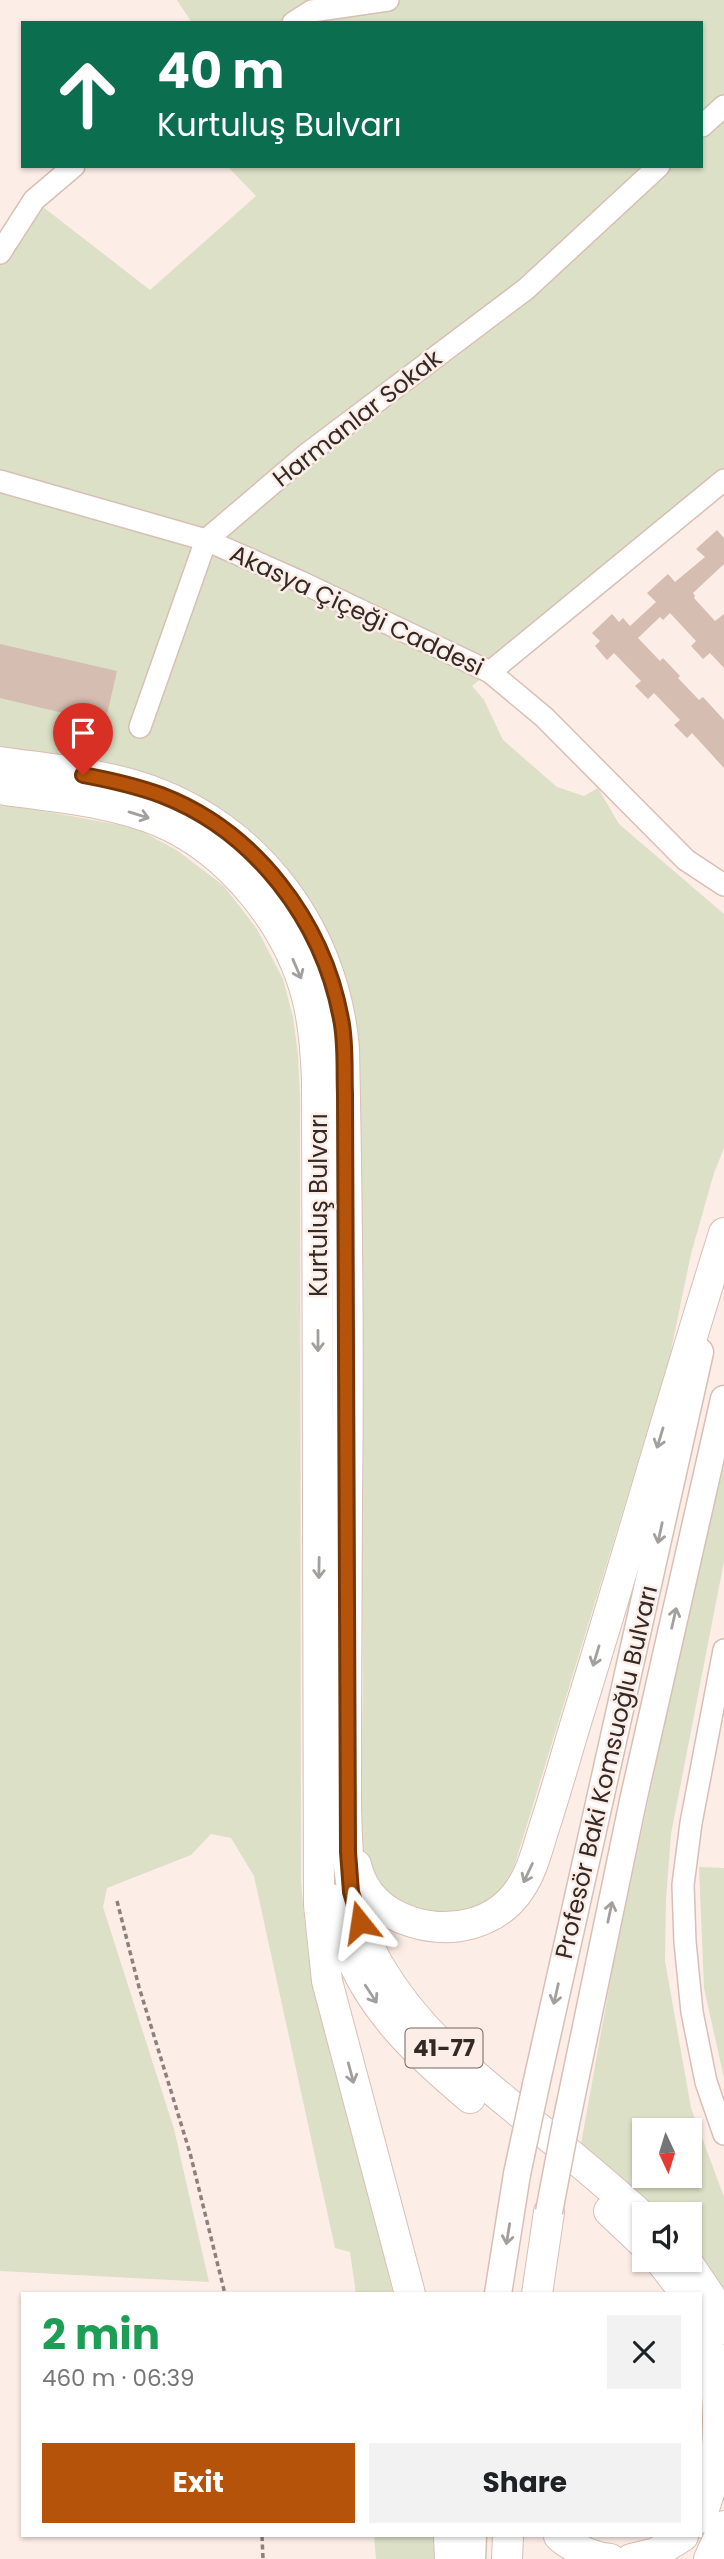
<!DOCTYPE html>
<meta charset="utf-8">
<style>
body{margin:0;font-family:Poppins,sans-serif;background:#f2f2f2;color:#202124;height:100vh;display:flex;flex-direction:column;font-size:26px;white-space:nowrap}
*{box-sizing:border-box;margin:0}
p{font-size:23px;color:#757577}
.icon{flex:none;width:38px;height:38px;fill:none;stroke:currentColor;stroke-width:2;stroke-linecap:round;stroke-linejoin:round}
.map{position:relative;flex:1;overflow:hidden}
.drawer{position:absolute;left:21px;top:2292px;width:681px;height:245px;display:flex;flex-direction:column;background:#fff;border-radius:0px;box-shadow:0 2px 5px #0004}
.drawer>*{flex:none}
.banner{position:absolute;left:21px;top:21px;width:682px;height:147px;border-radius:0px;box-shadow:0 2px 5px #0004;background:#0b6e4f;color:#fff;overflow:hidden}
.needle{width:46px;rotate:176deg}
.fabs{position:absolute;left:632px;top:2118px;display:grid;gap:14px}
.fabs a{display:grid;place-items:center;width:70px;height:70px;border-radius:0px;background:#fff;box-shadow:0 2px 5px #0004;font-size:35px}
.pin{position:absolute;display:grid;place-items:center;width:60px;height:60px;color:#fff;margin:-72px -30px;border-radius:50% 50% 50% 0;rotate:-45deg;box-shadow:0 0 7px #0007}
.pin .icon{rotate:45deg}
.me{position:absolute;width:77px;margin:-38px;rotate:345deg;stroke-linejoin:round;filter:drop-shadow(0 0 5px #0008)}
.turn{display:flex;align-items:center;gap:24px;height:147px;padding:0 21px;font-size:32px}
.turn .icon{width:91px;height:91px;stroke-width:2.5}
.turn b{display:block;font-size:49px;line-height:60px}
.round{display:grid;place-items:center;flex:none;width:74px;height:74px;border-radius:0px;background:#f2f2f2}
.overview{display:flex;align-items:center;justify-content:space-between;height:119px;padding:0 21px}
h1{font-size:42px;font-weight:700;line-height:52px;color:#1e9e55}
.button{display:flex;gap:14px;margin-top:auto;padding:14px 21px}
.button a{flex:1;height:80px;border-radius:0px;background:#b45309;color:#fff;font-size:28px;font-weight:700;line-height:80px;text-align:center}
.button a+a{background:#f2f2f2;color:#202124}
.map>svg:first-child{display:block}
.green{fill:#dbe0c7;fill-rule:evenodd}
.building{fill:#d6bdb2}
.lines{fill:none;stroke-linecap:round;stroke-linejoin:round}
.minor-casing{stroke:#d8bfb5;stroke-width:24}
.major-casing{stroke:#d8bfb5;stroke-width:29}
.highway-casing{stroke:#d8bfb5;stroke-width:32}
.path{stroke:#8e817d;stroke-width:3.5;stroke-dasharray:5 3.5;stroke-linecap:butt}
.minor{stroke:#fff;stroke-width:21}
.major{stroke:#fff;stroke-width:26}
.highway{stroke:#fff;stroke-width:30}
.major-bridge-casing{stroke:#d8bfb5;stroke-width:29;stroke-linecap:butt}
.major-bridge{stroke:#fff;stroke-width:26}
.oneway{stroke:#a39f9d}
.route-casing{stroke:#753606;stroke-width:18}
.route{stroke:#b45309;stroke-width:12}
.labels{text-anchor:middle;dominant-baseline:central;stroke-width:5;stroke-linejoin:round;paint-order:stroke}
.shield{fill:#fdede7;stroke:#70645f;stroke-width:2}
.shield-label{font-size:23px;font-weight:bold;fill:#332925}
.street-label{font-size:24px;fill:#332925;stroke:#fdede7}
</style>
<div class="map">
<svg width="724" height="2559" viewBox="0 0 724 2559">
<rect width="100%" height="100%" fill="#fdede7"/>
<!-- green -->
<g class="green">
<polygon points="177,0 724,0 724,480 472,686 484,700 503,740 557,787 584,796 598,788 619,824 724,914 724,1148 714,1173 691,1254 669,1360 514,1867 498,1896 475,1911 447,1919 387,1902 368,1874 360,1836 363,1684 360,1378 307,908 0,750 0,248 34,200 150,290 256,196 227,166 702,166 702,23 192,23"/>
<polygon points="0,803 136,828 178,851 224,886 257,929 283,979 293,1017 298,1055 300,1097 301,1883 308,1955 324,2028 366,2178 393,2294 356,2294 350,2252 335,2248 254,1876 231,1838 211,1834 191,1855 107,1888 103,1907 174,2129 209,2282 0,2271"/>
<path d="M724 1444V1561L671 1834 666 1900 665 1961 691 2108 724 2197V2298L690 2245V2214H661L642 2195 581 2144 613 1966ZM644 2130H690V2175H644Z"/>
<polygon points="699,1867 724,1868 724,2078 704,1988"/>
<polygon points="374,2536 436,2536 438,2559 376,2559"/>
</g>
<!-- building -->
<g class="building">
<polygon points="717,530 724,538 724,564 693,593 695,596 694,598 715,621 724,614 724,668 710,653 703,659 691,646 696,641 670,613 663,620 660,617 638,638 660,661 663,658 680,676 678,678 699,700 703,697 724,720 724,768 692,733 687,738 674,725 680,720 654,693 648,699 635,686 641,681 614,653 607,660 595,646 600,641 592,633 612,614 619,622 623,618 630,626 656,602 647,593 668,574 675,582 705,557 696,549"/>
<polygon points="0,644 117,671 105,723 0,698"/>
</g>
<g class="lines">
<defs>
<g id="minor">
<polyline points="293,23 312,11 388,0"/>
<polyline points="702,126 724,106"/>
<polyline points="0,253 34,200 74,166"/>
<polyline points="0,481 206,540 301,582 490,672 544,717 686,860 724,885"/>
<polyline points="490,672 724,480"/>
<polyline points="140,727 206,540 307,454 526,289 659,166"/>
<polyline points="724,1650 691,1823 683,1885 685,1942 692,2012 706,2082 724,2134"/>
</g>
<g id="major">
<polyline points="536,2085 700,1352"/>
<polyline points="566,2123 633,1801 724,1399"/>
<polyline points="498,2294 517,2174"/>
<polyline points="472,2559 473,2536"/>
</g>
<g id="highway">
<path d="M0 762C41 768 85 772 126 783 249 816 333 922 344 1048 347 1197 349 1346 347 1495 347 1575 346 1656 346 1736 347 1813 339 1894 378 1964 417 2031 471 2073 530 2121 569 2153 607 2184 644 2218"/>
<path d="M0 789C53 797 112 801 161 822 230 852 288 924 307 997 314 1024 316 1052 317 1081L319 1905 327 1981 410 2294"/>
<path d="M356 1865C363 1895 383 1913 412 1922 451 1934 496 1925 520 1889 533 1870 538 1846 545 1825 558 1785 569 1744 582 1703 630 1547 675 1389 724 1233"/>
<path d="M331 1899C337 1916 341 1934 348 1950 373 2013 420 2056 470 2098"/>
<polyline points="609,2211 644,2244"/>
<polyline points="659,2259 686,2294"/>
<polyline points="685,2259 710,2296 724,2329"/>
<polyline points="537,2294 549,2212"/>
<path d="M700 2322C724 2378 724 2465 700 2518"/>
<polyline points="449,2536 450,2559"/>
<path d="M559 2536C573 2548 591 2557 610 2559"/>
<polyline points="507,2559 508,2536"/>
<polyline points="631,2559 656,2553 683,2536"/>
<polyline points="709,2559 724,2526"/>
</g>
</defs>
<!-- minor casing -->
<use href="#minor" class="minor-casing"/>
<!-- major casing -->
<use href="#major" class="major-casing"/>
<!-- highway casing -->
<use href="#highway" class="highway-casing"/>
<!-- path -->
<g class="path">
<polyline points="117,1901 139,1987 190,2153 225,2294"/>
<polyline points="262,2536 263,2559"/>
</g>
<!-- minor -->
<use href="#minor" class="minor"/>
<!-- major -->
<use href="#major" class="major"/>
<!-- highway -->
<use href="#highway" class="highway"/>
<defs>
<g id="major-bridge">
<polyline points="517,2174 536,2085"/>
<polyline points="549,2212 566,2123"/>
</g>
</defs>
<!-- major-bridge casing -->
<use href="#major-bridge" class="major-bridge-casing"/>
<!-- major-bridge -->
<use href="#major-bridge" class="major-bridge"/>
</g>
<!-- one-way arrows -->
<defs><path id="oneway-shaft" d="M-6 0H5M1.5-3L5.5 0L1.5 3" fill="none" stroke-width="1.6" stroke-linecap="round" stroke-linejoin="round" transform="scale(1.75)"/></defs>
<g class="oneway">
<use href="#oneway-shaft" transform="translate(139 815) rotate(17)"/>
<use href="#oneway-shaft" transform="translate(297 969) rotate(67)"/>
<use href="#oneway-shaft" transform="translate(318 1341) rotate(90)"/>
<use href="#oneway-shaft" transform="translate(660 1438) rotate(107)"/>
<use href="#oneway-shaft" transform="translate(660 1533) rotate(102)"/>
<use href="#oneway-shaft" transform="translate(319 1568) rotate(91)"/>
<use href="#oneway-shaft" transform="translate(674 1618) rotate(-77)"/>
<use href="#oneway-shaft" transform="translate(596 1656) rotate(107)"/>
<use href="#oneway-shaft" transform="translate(528 1873) rotate(115)"/>
<use href="#oneway-shaft" transform="translate(610 1912) rotate(-78)"/>
<use href="#oneway-shaft" transform="translate(371 1994) rotate(57)"/>
<use href="#oneway-shaft" transform="translate(556 1994) rotate(103)"/>
<use href="#oneway-shaft" transform="translate(351 2073) rotate(75)"/>
<use href="#oneway-shaft" transform="translate(508 2234) rotate(99)"/>
</g>
<g class="lines">
<defs>
<path id="route" d="M83 775C110 780 136 786 161 795 255 831 323 921 341 1019 346 1043 344 1069 345 1094L348 1852 351 1892 360 1922"/>
</defs>
<!-- route casing -->
<use href="#route" class="route-casing"/>
<!-- route -->
<use href="#route" class="route"/>
</g>
<g class="labels">
<!-- shield labels -->
<rect class="shield" x="405.5" y="2028.5" width="77" height="39" rx="5"/>
<g class="shield-label">
<text x="444" y="2048">41-77</text>
</g>
<!-- street labels -->
<g class="street-label">
<text transform="translate(357 418) rotate(-38)">Harmanlar Sokak</text>
<text transform="translate(357 610) rotate(25)">Akasya Çiçeği Caddesi</text>
<text transform="translate(318 1205) rotate(-90)">Kurtuluş Bulvarı</text>
<text transform="translate(606 1772) rotate(-77)">Profesör Baki Komsuoğlu Bulvarı</text>
</g>
</g>
</svg>
<div class="fabs">
<a><svg class="needle" viewBox="-14 -14 28 28"><path d="M0-13l5 13h-10z" fill="#e53935"/><path d="M0 13l5-13h-10z" fill="#757577"/></svg></a>
<a><svg class="icon" aria-label="sound" viewBox="0 0 24 24"><path d="M4 9h4l5-4v14l-5-4H4zM17 9q2 3 0 6"/></svg></a>
</div>
<div class="pin" style="left:83px;top:775px;background:#d93025"><svg class="icon" aria-label="arrive" viewBox="0 0 24 24"><path d="M6 21V4h12l-3 4 3 4H6"/></svg></div>
<svg class="me" style="left:360px;top:1922px" viewBox="-20 -20 40 40"><path d="M0-17L14 15 0 8-14 15z" fill="#b45309" stroke="#fff" stroke-width="4"/></svg>
<div class="banner">
<div class="turn"><svg class="icon" aria-label="ahead" viewBox="0 0 24 24"><path d="M12 20V5M6 11l6-6 6 6"/></svg><div><b>40 m</b>Kurtuluş Bulvarı</div></div>
</div>
<section class="drawer">
<div class="overview"><div><h1>2 min</h1><p>460 m · 06:39</p></div><a class="round"><svg class="icon" aria-label="close" viewBox="0 0 24 24"><path d="M6 6l12 12M18 6L6 18"/></svg></a></div>
<div class="button"><a>Exit</a><a>Share</a></div>
</section>
</div>
